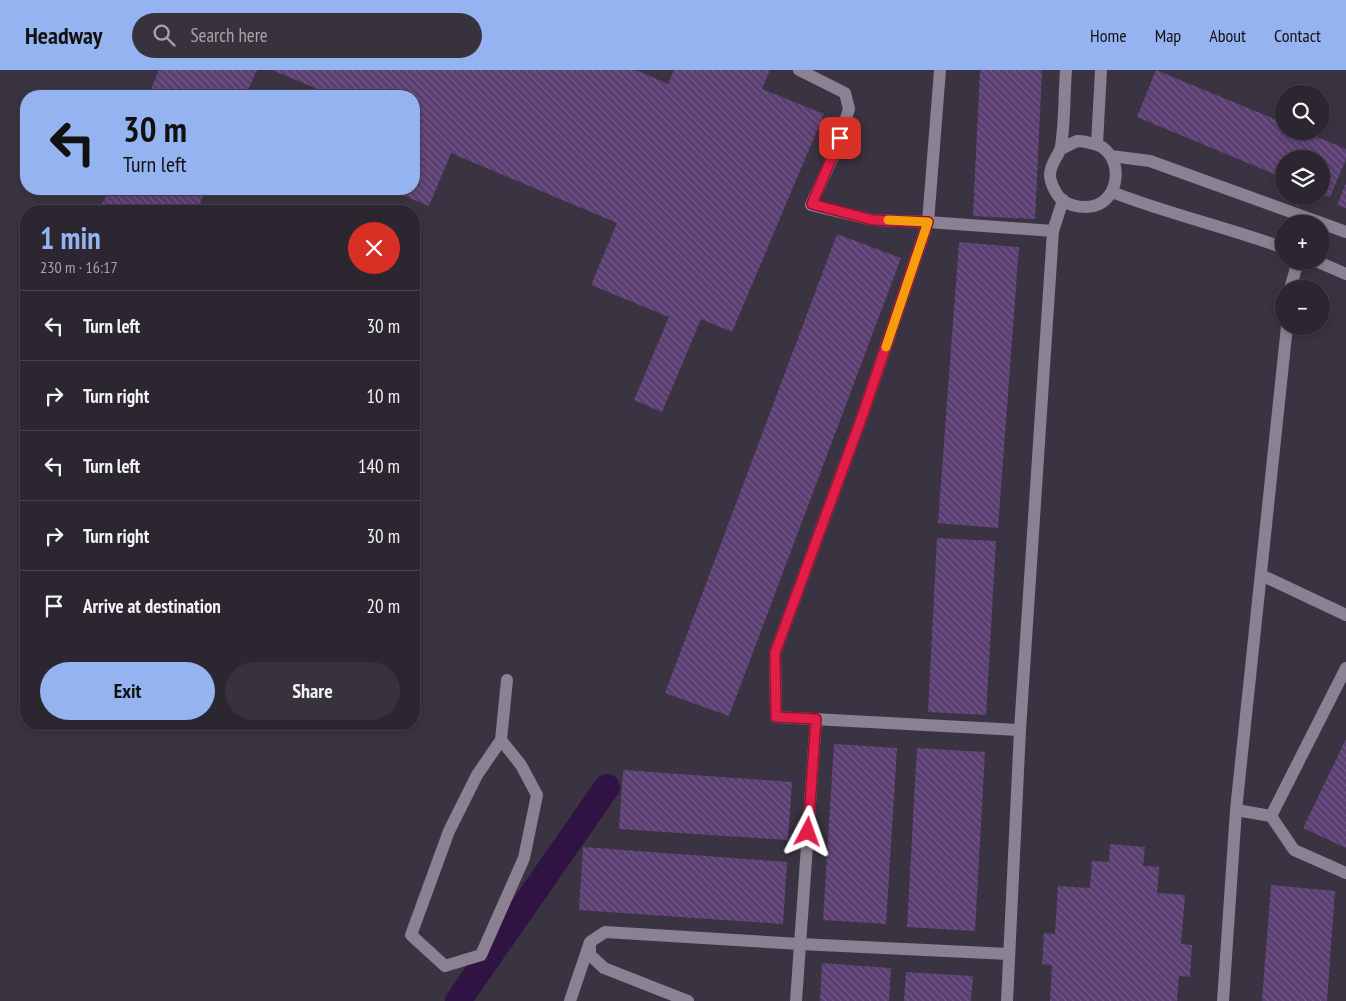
<!DOCTYPE html>
<meta charset="utf-8">
<style>
body{margin:0;font-family:"PT Sans Narrow",sans-serif;background:#38323d;color:#f1f3f6;height:100vh;display:flex;flex-direction:column;font-size:19px;white-space:nowrap}
*{box-sizing:border-box;margin:0}
p{font-size:16px;color:#a6a5ab}
.icon{flex:none;width:28px;height:28px;fill:none;stroke:currentColor;stroke-width:2;stroke-linecap:round;stroke-linejoin:round}
.map{position:relative;flex:1;overflow:hidden}
.panel{position:absolute;left:20px;top:135px;width:400px;height:525px;display:flex;flex-direction:column;background:#2c2631;border-radius:20px;box-shadow:0 2px 8px #0003,0 0 0 1px #48434d}
.panel>*{flex:none}
.guide{position:absolute;left:20px;top:20px;width:400px;height:105px;border-radius:20px;box-shadow:0 2px 8px #0003,0 0 0 1px #48434d;background:#95b2f1;color:#111;overflow:hidden}
.controls{position:absolute;left:1275px;top:15px;display:grid;gap:10px}
.controls a{display:grid;place-items:center;width:55px;height:55px;border-radius:50%;background:#2c2631;box-shadow:0 2px 8px #0003,0 0 0 1px #48434d;font-size:25px}
.pin{position:absolute;display:grid;place-items:center;width:42px;height:42px;color:#fff;margin:-21px;border-radius:10px;box-shadow:0 2px 8px #0006}
.me{position:absolute;width:55px;margin:-28px;rotate:4deg;stroke-linejoin:round;filter:drop-shadow(0 0 4px #0008)}
.turn{display:flex;align-items:center;gap:18px;height:105px;padding:0 20px;font-size:22px}
.turn .icon{width:65px;height:65px;stroke-width:2.5}
.turn b{display:block;font-size:35px;line-height:42px}
.round{display:grid;place-items:center;flex:none;width:52px;height:52px;border-radius:26px;background:#38323d}
.headline{display:flex;align-items:center;justify-content:space-between;height:85px;padding:0 20px}
h1{font-size:30px;font-weight:800;line-height:38px;color:#95b2f1}
.action{display:flex;gap:10px;margin-top:auto;padding:10px 20px}
.action a{flex:1;height:58px;border-radius:30px;background:#95b2f1;color:#111;font-size:20px;font-weight:800;line-height:58px;text-align:center}
.action a+a{background:#38323d;color:#f1f3f6}
ul{padding:0;list-style:none}
li{display:flex;align-items:center;gap:15px;height:70px;padding:0 20px;border-top:1px solid #48434d}
li div{flex:1}
li b{display:block;font-size:19px}
li em{font-style:normal}
header{display:flex;align-items:center;gap:30px;box-sizing:border-box;height:70px;padding:0 25px;background:#95b2f1;color:#111}
header strong{font-size:24px}
nav{display:flex;gap:28px;margin-inline-start:auto;font-size:18px}
.search{width:350px;height:45px;background:#38323d;display:flex;align-items:center;gap:12px;box-sizing:border-box;padding:0 18px;border-radius:28px;color:#a6a5ab;font-size:19px}
.map>svg:first-child{display:block}
.lines{fill:none;stroke-linecap:round;stroke-linejoin:round}
.canal{stroke:#301343;stroke-width:26}
.building{fill:url(#building-back-hatch)}
.lane{stroke:#8a8192;stroke-width:12}
.street{stroke:#8a8192;stroke-width:12}
.route-casing{stroke:#92132f;stroke-width:12}
.route{stroke:#e11d48;stroke-width:9}
.slow{stroke:#f59e0b;stroke-width:9}
</style>
<header>
<strong>Headway</strong>
<div class="search"><svg class="icon" aria-label="search" viewBox="0 0 24 24"><circle cx="10" cy="10" r="6"/><path d="M15 15l6 6"/></svg>Search here</div>
<nav><a>Home</a><a>Map</a><a>About</a><a>Contact</a></nav>
</header>
<div class="map">
<svg width="1346" height="931" viewBox="0 0 1346 931">
<defs>
<pattern id="building-back-hatch" width="6" height="6" patternUnits="userSpaceOnUse" patternTransform="scale(1.25)"><rect width="6" height="6" fill="#5b3e72"/><path d="M-1 5l2 2M0 0l6 6M5-1l2 2" fill="none" stroke="#735a86"/></pattern>
</defs>
<rect width="100%" height="100%" fill="#3a3341"/>
<g class="lines">
<!-- canal -->
<polyline class="canal" points="458,931 607,717"/>
</g>
<!-- building -->
<g class="building">
<polygon points="159,0 257,0 245,26 148,26"/>
<polygon points="272,0 636,0 668,14 674,0 770,0 762,19 824,44 732,262 701,249 662,342 634,330 669,247 591,215 617,153 451,83 429,136 390,120 391,119 414,119 414,65 416,61 414,60 414,26 334,26"/>
<polygon points="980,0 1042,0 1035,149 973,146"/>
<polygon points="1156,0 1284,53 1284,61 1303,61 1346,79 1346,89 1330,127 1321,124 1321,89 1284,89 1284,108 1137,47"/>
<polygon points="1346,113 1346,138 1337,135"/>
<polygon points="109,119 206,119 197,141 99,141"/>
<polygon points="837,164 901,188 729,646 665,623"/>
<polygon points="959,172 1019,177 998,458 938,453"/>
<polygon points="937,468 996,471 986,645 928,642"/>
<polygon points="1346,669 1346,778 1303,758"/>
<polygon points="834,674 897,678 886,854 823,850"/>
<polygon points="917,678 985,682 975,861 907,857"/>
<polygon points="623,700 792,712 788,770 619,759"/>
<polygon points="1110,774 1145,777 1143,796 1159,797 1157,823 1185,825 1181,874 1192,875 1190,907 1179,906 1177,931 1050,931 1052,895 1042,894 1044,863 1055,864 1058,816 1090,818 1092,791 1109,792"/>
<polygon points="583,777 787,792 783,854 579,840"/>
<polygon points="1271,815 1335,821 1327,931 1262,931"/>
<polygon points="822,893 891,898 889,931 820,931"/>
<polygon points="906,902 973,906 971,931 904,931"/>
</g>
<g class="lines">
<!-- lane -->
<polyline class="lane" points="501,670 521,695 537,725 524,788 481,885 445,896 411,865 449,761 477,705 501,670 507,610"/>
<!-- street -->
<g class="street">
<polyline points="799,0 845,23 849,39 835,82 811,135 873,150 928,152 1053,161"/>
<polyline points="940,0 928,152 863,344 775,583 776,647 1020,660"/>
<polyline points="1097,74 1101,0"/>
<path d="M1061 79C1066 77 1073 72 1078 71 1082 71 1087 72 1090 73 1127 78 1123 138 1085 137 1077 137 1070 135 1063 131 1056 125 1050 113 1050 104 1051 91 1060 85 1061 76 1065 51 1064 25 1066 0"/>
<polyline points="1111,86 1150,91 1346,162"/>
<path d="M1112 122C1168 144 1227 157 1284 178"/>
<polyline points="1316,191 1346,204"/>
<polyline points="1290,219 1298,191"/>
<polyline points="1261,505 1346,545"/>
<polyline points="1236,740 1271,746 1294,780 1346,803"/>
<polyline points="1271,746 1346,598"/>
<polyline points="590,874 590,885 604,898 688,931"/>
<polyline points="570,931 590,872 605,862 800,874 1009,884"/>
<polyline points="796,931 816,649"/>
<polyline points="1007,931 1020,660 1053,161 1063,130"/>
<polyline points="1223,931 1236,740 1287,256"/>
</g>
</g>
<g class="lines">
<defs>
<polyline id="route" points="808,762 816,649 776,647 775,583 863,344 928,152 873,150 812,134 840,68"/>
</defs>
<!-- route casing -->
<use href="#route" class="route-casing"/>
<!-- route -->
<use href="#route" class="route"/>
<!-- slow -->
<polyline class="slow" points="886,277 928,152 888,150"/>
</g>
</svg>
<div class="controls">
<a><svg class="icon" aria-label="search" viewBox="0 0 24 24"><circle cx="10" cy="10" r="6"/><path d="M15 15l6 6"/></svg></a>
<a><svg class="icon" aria-label="layers" viewBox="0 0 24 24"><path d="M12 4l9 5-9 5-9-5zM3 14l9 5 9-5"/></svg></a>
<a>+</a>
<a>−</a>
</div>
<div class="pin" style="left:840px;top:68px;background:#d93025"><svg class="icon" aria-label="arrive" viewBox="0 0 24 24"><path d="M6 21V4h12l-3 4 3 4H6"/></svg></div>
<svg class="me" style="left:808px;top:762px" viewBox="-20 -20 40 40"><path d="M0-17L14 15 0 8-14 15z" fill="#e11d48" stroke="#fff" stroke-width="4"/></svg>
<div class="guide">
<div class="turn"><svg class="icon" aria-label="left" viewBox="0 0 24 24"><path d="M17 20v-9H6M10 6l-5 5 5 5"/></svg><div><b>30 m</b>Turn left</div></div>
</div>
<section class="panel">
<div class="headline"><div><h1>1 min</h1><p>230 m · 16:17</p></div><a class="round" style="background:#d93025;color:#fff"><svg class="icon" aria-label="close" viewBox="0 0 24 24"><path d="M6 6l12 12M18 6L6 18"/></svg></a></div>
<ul>
<li><svg class="icon" aria-label="left" viewBox="0 0 24 24"><path d="M17 20v-9H6M10 6l-5 5 5 5"/></svg><div><b>Turn left</b></div><em>30 m</em></li>
<li><svg class="icon" aria-label="right" viewBox="0 0 24 24"><path d="M7 20v-9h11M14 6l5 5-5 5"/></svg><div><b>Turn right</b></div><em>10 m</em></li>
<li><svg class="icon" aria-label="left" viewBox="0 0 24 24"><path d="M17 20v-9H6M10 6l-5 5 5 5"/></svg><div><b>Turn left</b></div><em>140 m</em></li>
<li><svg class="icon" aria-label="right" viewBox="0 0 24 24"><path d="M7 20v-9h11M14 6l5 5-5 5"/></svg><div><b>Turn right</b></div><em>30 m</em></li>
<li><svg class="icon" aria-label="arrive" viewBox="0 0 24 24"><path d="M6 21V4h12l-3 4 3 4H6"/></svg><div><b>Arrive at destination</b></div><em>20 m</em></li>
</ul>
<div class="action"><a>Exit</a><a>Share</a></div>
</section>
</div>
